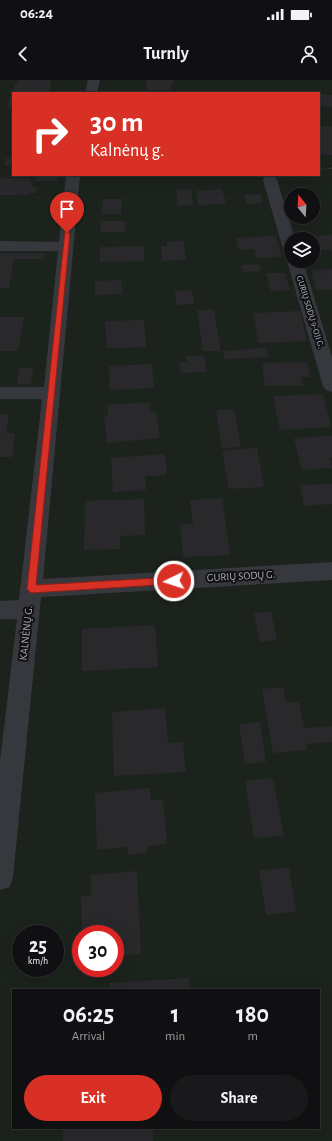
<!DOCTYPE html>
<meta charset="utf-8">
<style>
body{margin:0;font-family:"Alegreya Sans",sans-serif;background:#19191b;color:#f1f3f6;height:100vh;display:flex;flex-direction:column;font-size:15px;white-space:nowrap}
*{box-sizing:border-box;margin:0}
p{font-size:13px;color:#9c9d9f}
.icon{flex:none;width:22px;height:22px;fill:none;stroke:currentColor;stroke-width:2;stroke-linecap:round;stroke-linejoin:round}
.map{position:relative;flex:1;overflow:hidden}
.sheet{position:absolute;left:12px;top:909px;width:308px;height:140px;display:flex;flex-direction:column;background:#101012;border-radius:0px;box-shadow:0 4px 16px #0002,0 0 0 1px #303032}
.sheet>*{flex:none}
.banner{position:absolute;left:12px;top:12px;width:308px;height:84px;border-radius:0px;box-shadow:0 4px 16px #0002,0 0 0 1px #303032;background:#d93025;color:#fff;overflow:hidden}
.needle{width:26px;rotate:342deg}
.fabs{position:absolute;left:284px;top:108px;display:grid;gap:8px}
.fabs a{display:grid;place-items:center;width:36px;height:36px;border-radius:50%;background:#101012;box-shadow:0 4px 16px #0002,0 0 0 1px #303032;font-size:20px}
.speed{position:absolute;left:12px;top:845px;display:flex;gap:8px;font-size:20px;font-weight:700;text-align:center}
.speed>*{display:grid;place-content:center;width:52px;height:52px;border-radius:50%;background:#101012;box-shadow:0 4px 16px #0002,0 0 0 1px #303032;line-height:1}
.speed small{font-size:10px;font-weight:400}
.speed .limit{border:6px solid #d22;background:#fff;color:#111}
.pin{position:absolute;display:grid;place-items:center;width:34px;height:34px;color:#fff;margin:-41px -17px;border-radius:50% 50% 50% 0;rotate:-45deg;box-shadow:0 0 4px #0007}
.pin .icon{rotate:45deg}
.me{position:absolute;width:44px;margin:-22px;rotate:266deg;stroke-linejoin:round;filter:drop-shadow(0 0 3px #0008)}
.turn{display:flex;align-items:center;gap:14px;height:84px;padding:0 12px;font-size:18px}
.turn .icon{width:52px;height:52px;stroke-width:2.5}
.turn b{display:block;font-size:28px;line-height:34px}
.eta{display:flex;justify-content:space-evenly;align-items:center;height:68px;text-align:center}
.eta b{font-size:24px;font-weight:600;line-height:28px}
.button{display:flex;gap:8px;margin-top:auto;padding:8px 12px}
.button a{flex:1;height:46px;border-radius:24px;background:#d93025;color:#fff;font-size:16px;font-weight:600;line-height:46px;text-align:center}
.button a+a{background:#19191b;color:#f1f3f6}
.status{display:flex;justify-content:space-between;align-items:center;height:28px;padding:0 20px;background:#101012;direction:ltr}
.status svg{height:11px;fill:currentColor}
header{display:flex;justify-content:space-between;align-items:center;height:52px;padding:0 12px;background:#101012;font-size:18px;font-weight:600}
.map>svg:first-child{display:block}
.green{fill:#1c231d;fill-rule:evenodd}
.building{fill:#29292c}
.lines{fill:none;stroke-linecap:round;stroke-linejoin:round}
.path{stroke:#3d3f44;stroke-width:1.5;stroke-dasharray:1 2;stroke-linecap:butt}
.minor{fill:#37383d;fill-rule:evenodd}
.route{fill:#d93025;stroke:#8d1f18}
.labels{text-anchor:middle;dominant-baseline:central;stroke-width:4;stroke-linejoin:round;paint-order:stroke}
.far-street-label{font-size:9px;fill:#a8adb8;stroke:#111113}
.street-label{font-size:11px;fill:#a8adb8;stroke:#111113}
</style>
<div class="status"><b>06:24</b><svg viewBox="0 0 49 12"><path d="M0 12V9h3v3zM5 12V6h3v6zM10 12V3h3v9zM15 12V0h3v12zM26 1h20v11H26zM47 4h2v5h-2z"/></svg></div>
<header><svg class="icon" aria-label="back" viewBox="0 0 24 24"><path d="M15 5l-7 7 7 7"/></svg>Turnly<svg class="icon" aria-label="person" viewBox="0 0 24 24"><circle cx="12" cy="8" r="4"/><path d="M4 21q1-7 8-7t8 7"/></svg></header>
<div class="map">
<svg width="332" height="1061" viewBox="0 0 332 1061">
<rect width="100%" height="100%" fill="#161618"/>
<!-- green -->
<path class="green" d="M0 0H332V1061H0ZM13 13H319V95H13ZM291 115H313V137H291ZM291 159H313V181H291ZM21 854H55V888H21ZM81 854H115V888H81ZM13 910H319V1048H13Z"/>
<!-- building -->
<g class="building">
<polygon points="19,0 51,0 49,13 17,13 18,11 13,11 15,3 18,3"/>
<polygon points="146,0 174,0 170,10 147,10"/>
<polygon points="319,14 332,15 332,27 319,26"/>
<polygon points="10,16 13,16 13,28 7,28"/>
<rect x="319" y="46" width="13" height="29"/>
<polygon points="13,77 13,85 4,86 6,78"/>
<polygon points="35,97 58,97 57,101 35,101"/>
<polygon points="0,98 31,99 30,102 33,102 32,107 37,107 36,113 29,113 29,115 0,115"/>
<polygon points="191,109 193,125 178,126 176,110"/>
<polygon points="222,109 226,124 199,125 196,111"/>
<polygon points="260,114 263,123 247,124 244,115"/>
<polygon points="103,119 122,119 121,134 102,134"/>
<polygon points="101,141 125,141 125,152 100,152"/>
<polygon points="332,155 332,173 331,170 313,170 313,159 306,159 305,156"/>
<polygon points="276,156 282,177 256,178 254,169 239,170 236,158"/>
<polygon points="184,161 186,180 162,181 161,166 167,166 167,162"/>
<polygon points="144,166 144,181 100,182 100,167"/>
<polygon points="0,173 45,173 44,179 14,179 9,208 0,208"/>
<polygon points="259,184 261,191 243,192 241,185"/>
<polygon points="332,189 332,210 316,210 311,190"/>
<polygon points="266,193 285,193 290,210 271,211"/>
<polygon points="121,200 122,214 95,215 95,201"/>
<polygon points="192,210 194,224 176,225 175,211"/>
<polygon points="197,230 214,230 221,271 203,271"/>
<polygon points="300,231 307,261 259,263 253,233"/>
<polygon points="0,237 24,237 18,271 0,271"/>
<polygon points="144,240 146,267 107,268 105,241"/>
<polygon points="266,268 269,277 225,279 223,271"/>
<polygon points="204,275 207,292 181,293 179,282 187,282 186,276"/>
<polygon points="307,282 310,297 301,297 303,306 265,306 262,283"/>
<polygon points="152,284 154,308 110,310 109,286"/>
<polygon points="20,288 33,288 31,304 17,304"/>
<polygon points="323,314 331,347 280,350 273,316"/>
<polygon points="150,322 151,332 156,332 160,358 107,363 104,335 108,335 107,325"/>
<polygon points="234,329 241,367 222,368 216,330"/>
<polygon points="0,334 9,334 6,353 15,353 12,377 0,377"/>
<polygon points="332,356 332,378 329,378 332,388 302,390 294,358"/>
<polygon points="257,368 264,407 229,409 222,371"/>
<polygon points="165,374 167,395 145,396 146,410 113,412 111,378"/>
<polygon points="332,404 332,424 304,426 300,405"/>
<polygon points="222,418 230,475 183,477 180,445 193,444 190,420"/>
<polygon points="144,419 145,455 120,456 120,469 84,470 85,421"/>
<polygon points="271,532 277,560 260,562 254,533"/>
<polygon points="155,545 158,587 82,591 82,549"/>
<polygon points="283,607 286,623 299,622 304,648 332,646 332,662 306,664 307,670 273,673 262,609"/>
<polygon points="165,628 168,663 183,662 186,692 114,696 112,632"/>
<polygon points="260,642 266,682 245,684 239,644"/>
<polygon points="273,698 284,756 254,758 245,701"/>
<polygon points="150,708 151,720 163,719 167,764 147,766 147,772 128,775 127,767 97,770 95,713"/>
<polygon points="289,788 296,832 266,835 259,790"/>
<polygon points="137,791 141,874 115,876 115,854 82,854 81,816 91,815 91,795"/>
<polygon points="189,898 189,910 110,910 110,903"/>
<rect x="63" y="1048" width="90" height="13"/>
</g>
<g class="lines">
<!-- path -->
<polyline class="path" points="319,90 332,88"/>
<!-- minor -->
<g class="minor">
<polygon points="88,0 100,0 97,13 85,13"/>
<polygon points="66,95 80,95 43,499 332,482 332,500 41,517 13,797 10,807 0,810 0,681 17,539 0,539 0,521 19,520 42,319 0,319 0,307 44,307 58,171 0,171 0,161 59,162"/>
<polygon points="270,96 275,97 277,100 295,159 291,159 291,174 286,172 283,169 263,100 265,97"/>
<polygon points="291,177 291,181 303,181 332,277 332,312 326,310 323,306 287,181"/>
</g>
</g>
<!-- route -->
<polygon class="route" points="65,151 70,153 36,505 174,497 178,501 174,504 31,513 27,509"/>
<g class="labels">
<!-- far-street labels -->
<g class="far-street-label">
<text transform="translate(310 232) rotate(73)">GURIŲ SODŲ 9-OJI G.</text>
</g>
<!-- street labels -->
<g class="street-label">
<text transform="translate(241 496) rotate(-3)">GURIŲ SODŲ G.</text>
<text transform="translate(26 553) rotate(-84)">KALNĖNŲ G.</text>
</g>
</g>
</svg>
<div class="fabs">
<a><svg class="needle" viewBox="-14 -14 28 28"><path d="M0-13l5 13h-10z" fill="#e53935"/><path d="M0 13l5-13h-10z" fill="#9c9d9f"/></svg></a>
<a><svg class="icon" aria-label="layers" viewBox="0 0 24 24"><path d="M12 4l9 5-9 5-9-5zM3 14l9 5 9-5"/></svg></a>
</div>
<div class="speed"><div>25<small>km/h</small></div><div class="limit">30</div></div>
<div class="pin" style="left:67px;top:153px;background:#d93025"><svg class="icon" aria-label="arrive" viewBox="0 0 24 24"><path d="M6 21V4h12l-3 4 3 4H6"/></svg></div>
<svg class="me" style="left:174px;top:501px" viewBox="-20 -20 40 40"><circle r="17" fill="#d93025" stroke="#fff" stroke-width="3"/><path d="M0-11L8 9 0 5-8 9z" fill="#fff"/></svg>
<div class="banner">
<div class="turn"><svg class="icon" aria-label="right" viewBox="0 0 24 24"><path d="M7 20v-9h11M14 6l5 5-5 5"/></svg><div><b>30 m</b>Kalnėnų g.</div></div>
</div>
<section class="sheet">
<div class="eta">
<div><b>06:25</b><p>Arrival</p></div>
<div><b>1</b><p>min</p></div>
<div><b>180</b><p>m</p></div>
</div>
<div class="button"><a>Exit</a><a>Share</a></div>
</section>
</div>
